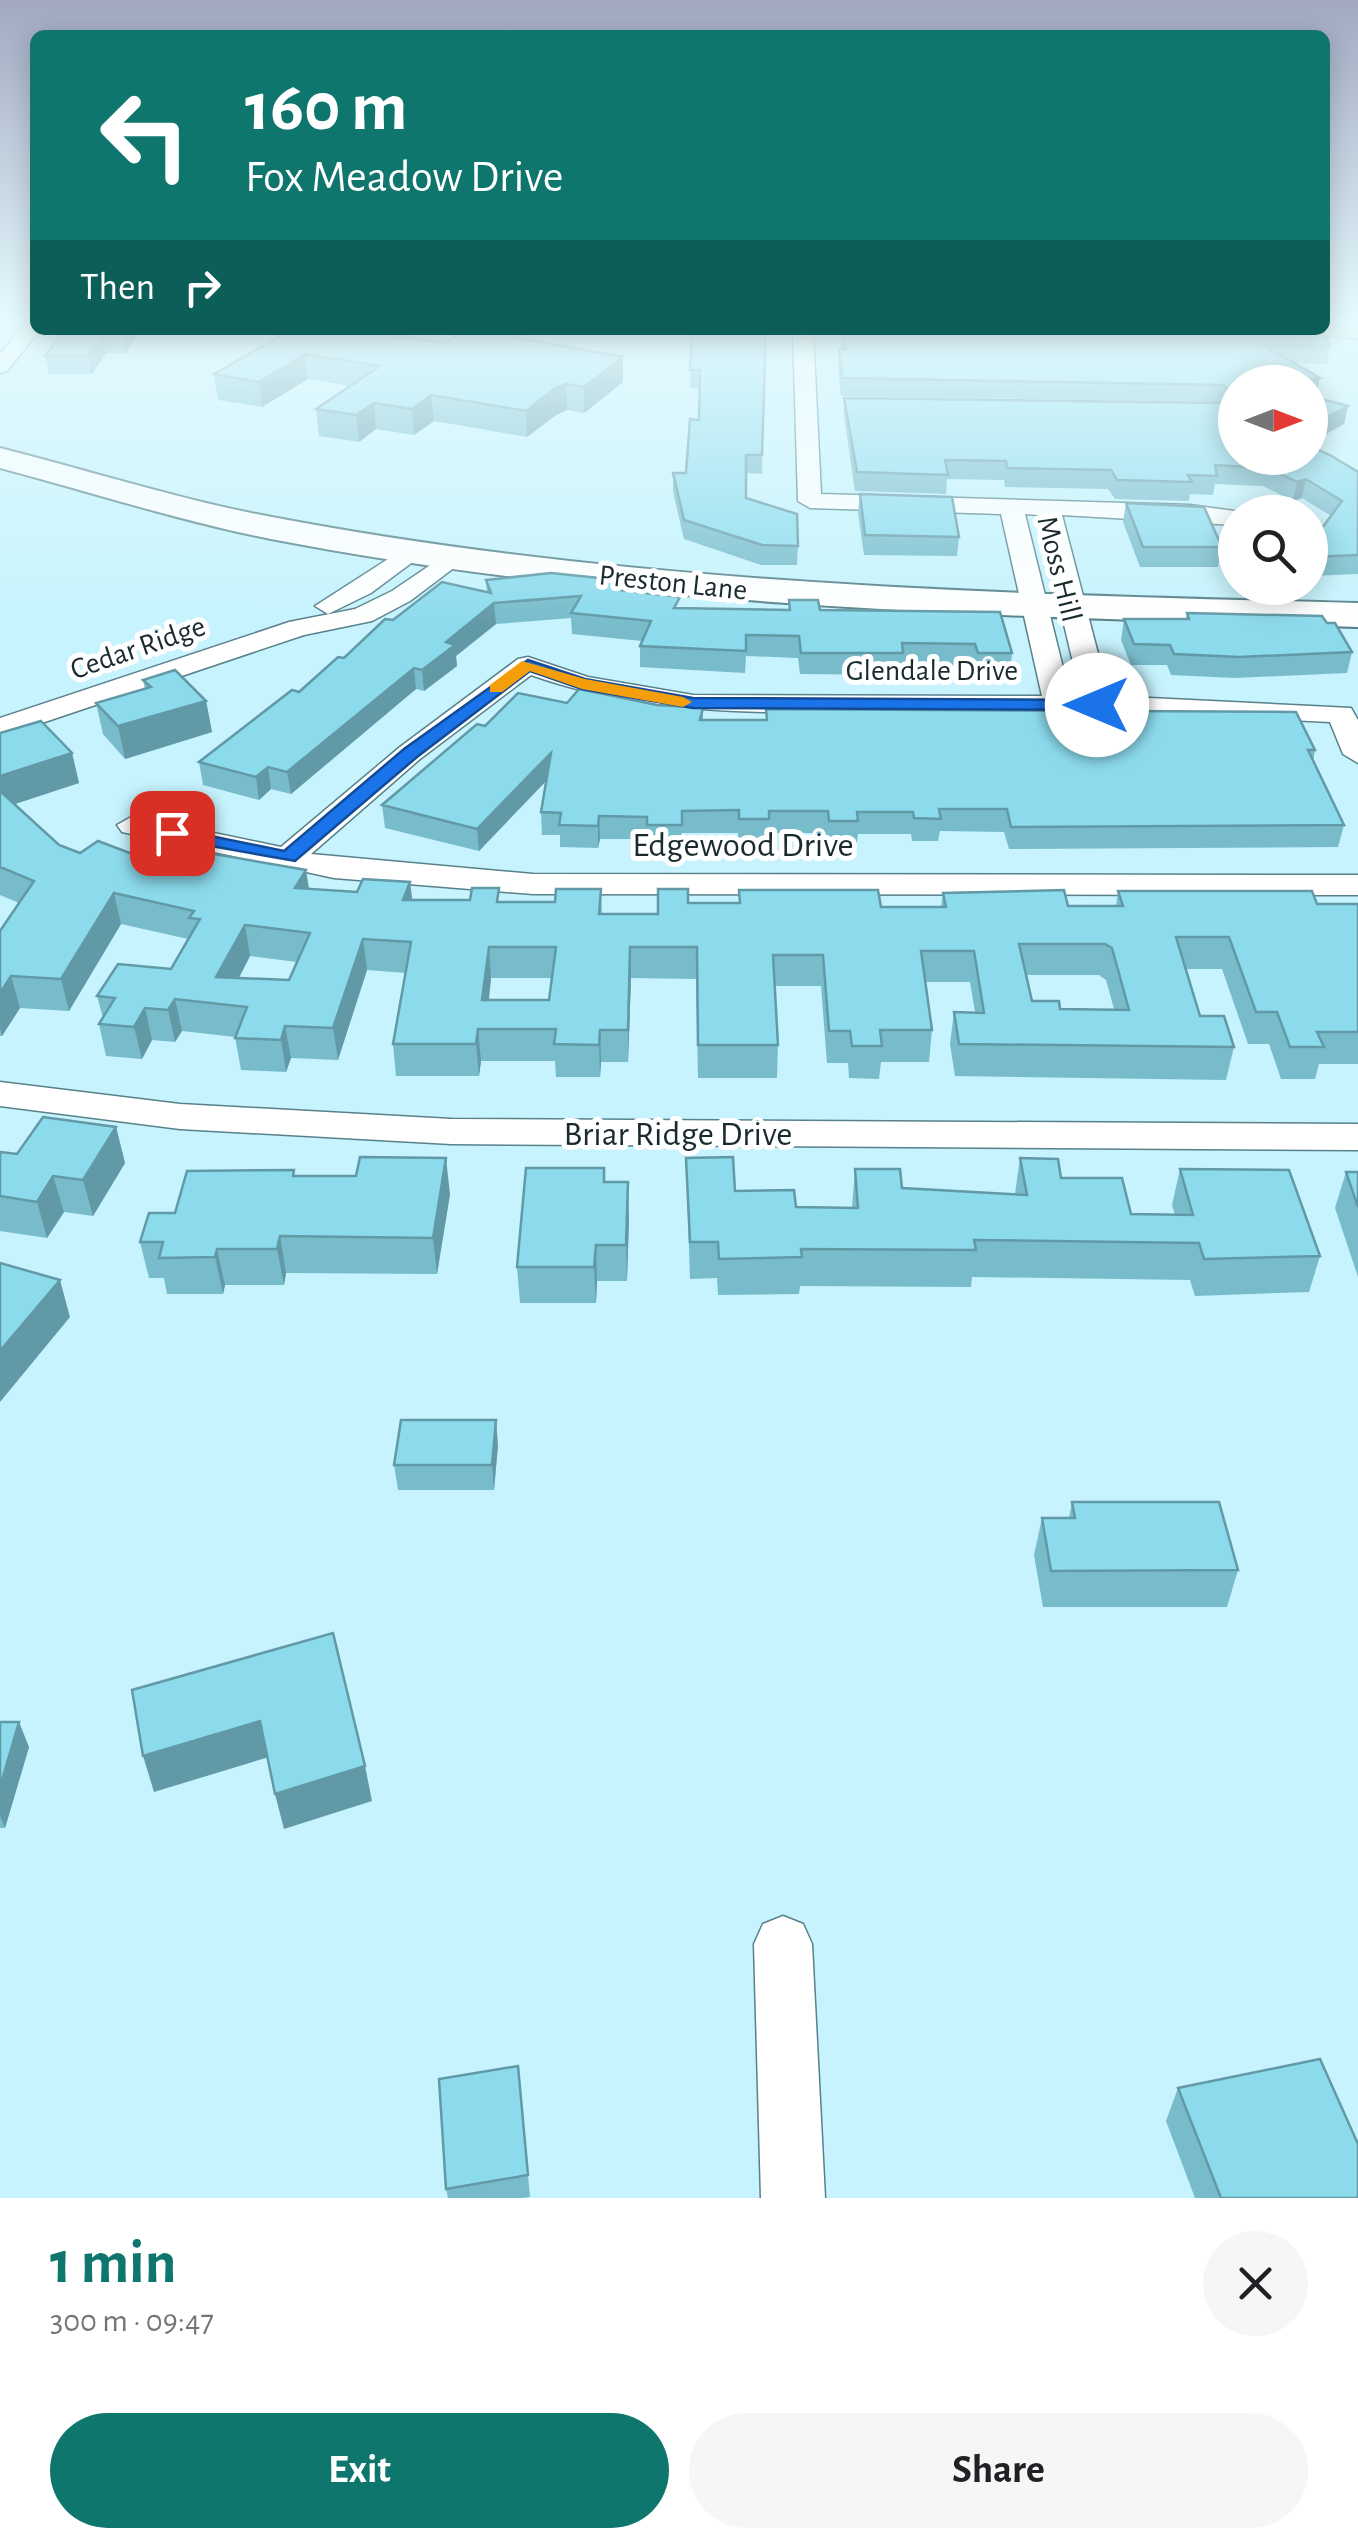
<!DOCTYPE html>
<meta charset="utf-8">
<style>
body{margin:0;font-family:"Alegreya Sans",sans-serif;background:#f6f6f6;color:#202124;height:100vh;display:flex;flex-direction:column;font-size:38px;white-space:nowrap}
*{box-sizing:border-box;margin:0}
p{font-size:32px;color:#757577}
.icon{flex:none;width:55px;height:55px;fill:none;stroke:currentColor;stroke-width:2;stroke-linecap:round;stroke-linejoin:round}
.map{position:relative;height:2198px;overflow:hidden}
.drawer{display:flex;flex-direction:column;background:#fff;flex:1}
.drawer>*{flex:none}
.banner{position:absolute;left:30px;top:30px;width:1300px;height:305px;border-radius:15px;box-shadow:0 5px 25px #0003;background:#0f766e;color:#fff;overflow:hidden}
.needle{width:65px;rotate:90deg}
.tools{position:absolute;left:1218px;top:365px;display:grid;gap:20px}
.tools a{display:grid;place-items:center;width:110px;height:110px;border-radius:50%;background:#fff;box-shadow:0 5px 25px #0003;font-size:50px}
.pin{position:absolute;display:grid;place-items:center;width:85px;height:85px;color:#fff;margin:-42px;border-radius:20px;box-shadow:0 5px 15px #0006}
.me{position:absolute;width:110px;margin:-55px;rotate:270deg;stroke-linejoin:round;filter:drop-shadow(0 0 8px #0008)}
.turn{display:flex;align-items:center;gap:35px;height:210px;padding:0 50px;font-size:45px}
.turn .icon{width:130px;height:130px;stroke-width:2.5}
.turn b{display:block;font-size:70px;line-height:85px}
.then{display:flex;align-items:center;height:95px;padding:0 50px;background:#0003;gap:20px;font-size:38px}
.round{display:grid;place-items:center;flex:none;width:105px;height:105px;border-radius:52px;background:#f6f6f6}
.head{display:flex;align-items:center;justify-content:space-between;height:170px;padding:0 50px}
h1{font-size:60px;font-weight:700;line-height:75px;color:#0f766e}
.primary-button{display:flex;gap:20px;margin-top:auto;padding:20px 50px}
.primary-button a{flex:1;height:115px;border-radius:60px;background:#0f766e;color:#fff;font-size:40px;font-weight:700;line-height:115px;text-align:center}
.primary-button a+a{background:#f6f6f6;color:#202124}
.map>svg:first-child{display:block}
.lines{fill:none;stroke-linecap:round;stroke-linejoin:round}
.street-casing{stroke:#58818a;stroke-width:3}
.secondary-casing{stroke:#58818a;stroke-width:4}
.street{fill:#fff;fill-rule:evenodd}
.secondary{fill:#fff;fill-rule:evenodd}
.wall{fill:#78bccc;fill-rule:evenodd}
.shaded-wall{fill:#6299a6}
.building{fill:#8cdbed;stroke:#6299a6;stroke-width:2.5;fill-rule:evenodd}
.route{fill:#1a73e8;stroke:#114b97;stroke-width:2.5}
.slow{fill:#f59e0b}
.labels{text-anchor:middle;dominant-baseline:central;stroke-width:10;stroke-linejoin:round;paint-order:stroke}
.far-street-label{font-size:30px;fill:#1a2b2f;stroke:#fff}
.street-label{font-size:35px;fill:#1a2b2f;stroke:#fff}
</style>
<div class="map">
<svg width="1358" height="2198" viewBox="0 0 1358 2198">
<rect width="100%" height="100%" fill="#c6f3fd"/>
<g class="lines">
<defs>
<g id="street">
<polygon points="35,319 35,330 40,330 7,371 0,373 0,354 28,320"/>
<polygon points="1325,324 1358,327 1358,339 1318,334 1315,330 1325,330"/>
<path d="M793 330H813L821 494 1190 505 1242 512H1235V525L1062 515 1109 696 1351 708 1358 720V763L1343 754 1330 722C1193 714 1058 713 921 712 789 712 657 720 531 675L420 759 311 854 533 874 1358 875V895L533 894 334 878 122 832 117 825 133 816 281 847 400 747 518 659 528 657 588 677 693 695 1042 696 1001 514 810 508 798 501ZM1025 514 1038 515 1081 696H1070Z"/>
<polygon points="413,543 422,545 425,550 422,555 371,593 328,614 315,606"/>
<polygon points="454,549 463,551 466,556 463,561 410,601 372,621 304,635 0,737 0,718 289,622 355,609 392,591"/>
<polygon points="0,1082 180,1104 451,1119 1358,1124 1358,1150 451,1144 180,1129 0,1106"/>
<polygon points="783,1916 803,1924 812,1944 825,2198 761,2198 754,1944 763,1924"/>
</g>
<path id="secondary" d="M0 448C91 471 180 500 272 517 629 585 995 594 1358 603V627C995 616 629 608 271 539 180 521 90 492 0 468Z"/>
</defs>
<!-- street casing -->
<use href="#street" class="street-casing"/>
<!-- secondary casing -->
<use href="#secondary" class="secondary-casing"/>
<!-- street -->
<use href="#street" class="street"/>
<!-- secondary -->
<use href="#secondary" class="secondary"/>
</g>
<!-- wall -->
<g class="wall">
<polygon points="65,330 140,330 126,353 106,353 92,374 49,374 45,356"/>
<polygon points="291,330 391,330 391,334 389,335 445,343 523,331 523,339 623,382 584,413 567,410 556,415 527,437 434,421 414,435 376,429 359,442 319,436 316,409 350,386 308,379 262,407 218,400 214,374"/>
<polygon points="692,330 766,330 762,474 746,473 746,498 798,546 797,565 761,565 684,539 673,492 673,473 686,473 699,420 700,388 690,388"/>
<polygon points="838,330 1323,330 1330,347 1327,364 1294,363 1316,396 1313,396 1348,406 1344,424 1235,458 1358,472 1358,574 1310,576 1310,544 1331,516 1302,498 1293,501 1263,486 1215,484 1213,495 1190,494 1189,501 1115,499 1108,489 1005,487 1004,480 947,479 946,494 855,491 844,416 844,398 1218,402 841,396 838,366 839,349 841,349"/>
<polygon points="860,494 959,537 957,556 864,555 858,513"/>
<polygon points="1126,503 1222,547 1218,567 1140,567 1123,522"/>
<polygon points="486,580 618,590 680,608 789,610 789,600 820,610 1012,653 1010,675 975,675 973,666 902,665 901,675 800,674 798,658 746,656 745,673 640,667 640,646 642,641 572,634 571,618 496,624 456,656 457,666 424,691 416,689 291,794 271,789 259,800 203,785 199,762 299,692 393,620 487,592"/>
<polygon points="1187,613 1327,623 1352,652 1347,673 1235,678 1171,675 1167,665 1131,665 1121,640 1124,619 1186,619"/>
<polygon points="143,680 206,701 212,732 125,759 103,734 96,703 145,689"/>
<polygon points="567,703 657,705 703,708 703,720 766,720 766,709 1315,750 1313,761 1344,825 1338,847 1009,849 1004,832 940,831 938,841 912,841 911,834 858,834 857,843 827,843 826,833 769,833 768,841 738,841 738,833 682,833 682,848 647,848 647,839 600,839 598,848 560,847 560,835 542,835 541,812 546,780 479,851 385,828 382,805 485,726"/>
<path d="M0 733 72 753 79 783 14 804 59 845 80 853 135 855 309 889 412 900 500 902H555L601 889 602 914H658L688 903H739V890L881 907H941L943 893 1068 906H1116L1118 891 1317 904H1358V1064H1319L1315 1079H1281L1269 1044H1248L1222 969H1186L1200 1016 1234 1047 1226 1080 955 1076 950 1044 954 1012H975L970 982H926L932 1030 929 1062H881L879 1079 849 1078 848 1063H827L821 986H775L778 1045 777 1078H698L696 979 631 978 628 1062H601L600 1077H556L555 1061H481L479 1076H396L393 1044 406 973 367 970 338 1060 291 1058 286 1072 241 1070 235 1037 182 1031 175 1042 152 1040 142 1059 106 1056 99 1024 103 1018 97 996 171 969 188 939 121 924 69 1011 20 1008 2 1036H0V931L19 903 0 895ZM250 956 297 962 289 980 239 978ZM1026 975H1099L1106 980 1114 1009H1060L1032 1001ZM491 978H552L549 1000H489Z"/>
<polygon points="116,1127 125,1163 93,1216 64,1212 47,1238 0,1231 0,1154 17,1154"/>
<polygon points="686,1158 735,1191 796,1207 852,1208 855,1169 902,1188 1015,1194 1020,1158 1061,1178 1131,1214 1175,1215 1172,1205 1180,1169 1320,1256 1309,1292 1195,1296 1190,1280 972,1277 971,1287 800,1286 799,1294 718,1295 717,1278 690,1279"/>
<polygon points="1346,1172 1358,1172 1358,1277 1335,1208"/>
<polygon points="295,1176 450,1194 437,1274 286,1273 284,1285 225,1285 223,1294 167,1294 164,1278 149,1278 140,1242 175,1213"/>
<polygon points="605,1182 629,1219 627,1281 597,1281 596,1303 520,1303 517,1267"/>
<polygon points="498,1445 494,1490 398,1490 394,1465"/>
<polygon points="1072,1502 1238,1570 1227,1607 1043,1607 1034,1555 1042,1518 1069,1518"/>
<polygon points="0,1722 29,1747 5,1828 0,1828"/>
<polygon points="1178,2088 1358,2198 1195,2198 1166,2121"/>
<polygon points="520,2089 530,2197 522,2198 448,2198 446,2189"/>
</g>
<!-- shaded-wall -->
<g class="shaded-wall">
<polygon points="127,330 140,330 126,353 123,336"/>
<polygon points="356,330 391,330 391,334 358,354"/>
<polygon points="103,336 106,353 92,374 88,356"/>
<polygon points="305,354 308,379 262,407 259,382"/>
<polygon points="623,357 623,382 584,413 584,387"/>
<polygon points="1320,378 1316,396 1310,397 1310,382 1290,382"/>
<polygon points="566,384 567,410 556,415 527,437 526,411 555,388"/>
<polygon points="431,395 434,421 414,435 412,409"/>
<polygon points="374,403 376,429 359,442 356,415"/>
<polygon points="1348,406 1344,424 1310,443 1310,426"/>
<polygon points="1306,479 1302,498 1293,501 1297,482"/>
<polygon points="494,603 496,624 456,656 457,666 424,691 422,670 446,642"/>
<polygon points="414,668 416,689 291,794 287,772"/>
<polygon points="206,701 212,732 125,759 118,726"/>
<polygon points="72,753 79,783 0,809 0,776"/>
<polygon points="551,753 552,775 479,851 477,829"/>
<polygon points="268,767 271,789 259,800 256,777"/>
<polygon points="599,816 600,839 598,848 598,826"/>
<polygon points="306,870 311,901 295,888"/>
<polygon points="410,882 414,913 403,900"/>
<polygon points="114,893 121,924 69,1011 61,979"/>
<polygon points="245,925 250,956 225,1004 216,977"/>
<polygon points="363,939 367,970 338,1060 333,1028"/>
<polygon points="489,947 491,978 485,1032 482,1000"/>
<polygon points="630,947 631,978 628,1062 628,1030"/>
<polygon points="11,976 20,1008 2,1036 0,1028 0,993"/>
<polygon points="175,999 182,1031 175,1042 168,1010"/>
<polygon points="145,1008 152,1040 142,1059 134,1027"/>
<polygon points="285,1026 291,1058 286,1072 281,1040"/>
<polygon points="478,1029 481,1061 479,1076 476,1044"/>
<polygon points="600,1030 601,1062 600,1077 599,1045"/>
<polygon points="116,1127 125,1163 93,1216 83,1180"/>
<polygon points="446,1158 450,1194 437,1274 433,1238"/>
<polygon points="53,1176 64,1212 47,1238 37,1202"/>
<polygon points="628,1182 629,1219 627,1281 626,1245"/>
<polygon points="280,1236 286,1273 284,1285 277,1249"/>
<polygon points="596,1245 597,1281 596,1303 594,1267"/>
<polygon points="217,1249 225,1285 223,1294 215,1257"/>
<polygon points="60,1280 70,1317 0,1402 0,1351"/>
<polygon points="496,1420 498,1445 494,1490 492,1465"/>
<polygon points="260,1721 269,1757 154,1792 143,1756"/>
<polygon points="19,1722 29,1747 5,1828 0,1816 0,1787"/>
<polygon points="365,1766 372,1801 284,1829 275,1794"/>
</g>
<!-- building -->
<g class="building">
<polygon points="65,330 127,330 123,336 103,336 88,356 45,356"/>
<polygon points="291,330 358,330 445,343 465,330 517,330 523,331 513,337 623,357 584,387 566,384 555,388 526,411 431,395 412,409 374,403 356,415 316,409 380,366 305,354 259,382 214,374"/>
<polygon points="692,330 766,330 762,455 746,455 746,498 797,514 798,546 762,545 684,520 673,473 686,473 690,419 699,420 700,370 690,370"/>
<polygon points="842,330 1323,330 1330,347 1262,345 1320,378 1290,382 1235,382 1235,458 1310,458 1310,446 1330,455 1358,472 1358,555 1310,557 1310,544 1342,501 1306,479 1297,482 1267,468 1215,465 1217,476 1188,475 1192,482 1117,480 1111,470 1007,468 1006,461 945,460 948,475 857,472 844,398 1215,403 1226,401 1227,388 1223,385 842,378 839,349 846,349"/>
<polygon points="1310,396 1348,406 1310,426"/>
<polygon points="860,494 952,497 959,537 865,535"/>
<polygon points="1126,503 1204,507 1222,547 1143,547"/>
<polygon points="551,573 618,580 618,590 680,597 674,608 790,610 789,600 818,600 820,610 1000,612 1012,653 978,653 975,644 902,643 903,653 801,653 799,636 746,635 746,651 640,646 651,621 571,613 581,596 494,603 446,642 455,645 422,670 414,668 287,772 268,767 256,777 199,762 292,690 299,692 338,657 344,658 385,619 393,620 442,582 491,593 486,580"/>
<polygon points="1187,613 1322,616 1327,623 1335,623 1352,652 1239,657 1174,654 1170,645 1134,644 1124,619 1189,619"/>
<polygon points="175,670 206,701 118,726 96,703 151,687 143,680"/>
<polygon points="579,689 657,705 703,708 700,720 767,720 766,709 1296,712 1315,750 1308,750 1344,825 1011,827 1007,809 939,809 941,819 914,818 913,812 857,812 858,821 829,821 828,811 769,811 769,819 739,819 739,810 682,811 682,825 647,825 647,817 599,816 598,826 559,825 561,813 541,812 551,753 477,829 382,805 477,724 485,726 518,693 567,703"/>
<polygon points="41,721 72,753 0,776 0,733"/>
<path d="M0 791 59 845 80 853 98 841 135 855 173 861 185 849 306 870 295 888 357 892 363 879 410 882 403 900H470L472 888H499L497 902H555L556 889H601L599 914H658V889H688V903H740L739 890H878L881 907H946L943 893 1064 890 1068 906H1123L1118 891H1312L1317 904H1358V1032H1317L1324 1047H1290L1277 1012H1256L1229 937H1176L1200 1016H1224L1234 1047 959 1044 954 1012 984 1013 974 951H921L932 1030H880L882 1046H852L850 1031H829L823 955H773L778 1045H698L697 947H630L628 1030H600L599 1045 554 1044 556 1029H478L476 1044H393L411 942 363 939 333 1028 285 1026 281 1040 235 1038 247 1007 175 999 168 1010 145 1008 134 1027 99 1024 115 998 97 996 118 964 171 969 200 919 189 918 194 911 114 893 61 979 11 976 0 993V931L34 881 0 867ZM245 925 310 933 289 980 216 977ZM1019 944H1105L1112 948 1129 1010 1060 1009 1059 1001H1032ZM489 947H556L549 1000H482Z"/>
<polygon points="43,1117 116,1127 83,1180 53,1176 37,1202 0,1196 0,1154 1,1152 17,1154"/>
<polygon points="360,1157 446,1158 433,1238 280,1236 277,1249 217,1249 215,1257 159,1258 163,1242 140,1242 149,1213 175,1213 187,1171 294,1170 293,1176 356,1176"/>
<polygon points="733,1157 735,1191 794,1190 796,1207 858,1208 855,1169 900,1169 902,1188 1027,1195 1020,1158 1058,1159 1061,1178 1122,1178 1131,1214 1193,1215 1180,1169 1289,1170 1320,1256 1204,1259 1199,1243 974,1240 976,1250 801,1249 802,1257 719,1259 718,1242 690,1242 686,1158"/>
<polygon points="526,1168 604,1168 604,1182 628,1182 626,1245 596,1245 594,1267 517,1267"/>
<polygon points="1346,1172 1358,1172 1358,1207"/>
<polygon points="0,1263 60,1280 0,1351"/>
<polygon points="401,1420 496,1420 492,1465 394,1465"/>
<polygon points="1072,1502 1219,1502 1238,1570 1051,1571 1042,1518 1075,1518"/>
<polygon points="333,1633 365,1766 275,1794 260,1721 143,1756 132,1690"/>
<polygon points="0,1722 19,1722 0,1787"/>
<polygon points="1320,2059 1358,2144 1358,2198 1221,2198 1178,2088"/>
<polygon points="518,2066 528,2175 446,2189 439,2079"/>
</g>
<!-- sky -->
<linearGradient id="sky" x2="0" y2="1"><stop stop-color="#a1a8c0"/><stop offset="0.51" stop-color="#e5fafe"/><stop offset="1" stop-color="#e5fafe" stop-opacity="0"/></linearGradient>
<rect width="1358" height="626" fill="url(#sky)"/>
<!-- route -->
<polygon class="route" points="528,660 585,679 693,698 1097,700 1106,705 1097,710 693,708 582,689 530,671 417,757 295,861 172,839 162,833 172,828 284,851 404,749"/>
<!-- slow -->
<polygon class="slow" points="522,661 585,679 683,697 692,702 683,707 582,689 530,671 502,692 490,692 490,685"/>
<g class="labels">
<!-- far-street labels -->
<g class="far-street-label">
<text transform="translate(1059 569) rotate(76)">Moss Hill</text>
<text transform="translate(673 583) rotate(6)">Preston Lane</text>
<text transform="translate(138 648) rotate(-19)">Cedar Ridge</text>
<text x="932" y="671">Glendale Drive</text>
</g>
<!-- street labels -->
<g class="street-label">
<text x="743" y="845">Edgewood Drive</text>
<text x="678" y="1134">Briar Ridge Drive</text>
</g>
</g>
</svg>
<div class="tools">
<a><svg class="needle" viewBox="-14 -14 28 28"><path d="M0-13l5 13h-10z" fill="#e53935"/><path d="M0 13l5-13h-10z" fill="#757577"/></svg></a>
<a><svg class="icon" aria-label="search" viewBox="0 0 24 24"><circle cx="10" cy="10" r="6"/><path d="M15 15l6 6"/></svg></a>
</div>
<div class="pin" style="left:172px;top:833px;background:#d93025"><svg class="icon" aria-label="arrive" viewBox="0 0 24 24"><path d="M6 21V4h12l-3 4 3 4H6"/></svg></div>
<svg class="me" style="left:1097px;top:705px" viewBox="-20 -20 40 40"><circle r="19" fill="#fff"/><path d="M0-13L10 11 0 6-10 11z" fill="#1a73e8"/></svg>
<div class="banner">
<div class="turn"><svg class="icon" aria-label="left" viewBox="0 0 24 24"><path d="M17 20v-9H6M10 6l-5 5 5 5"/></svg><div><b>160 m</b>Fox Meadow Drive</div></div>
<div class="then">Then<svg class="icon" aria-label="right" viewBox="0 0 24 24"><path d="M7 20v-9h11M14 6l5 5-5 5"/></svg></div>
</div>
</div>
<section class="drawer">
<div class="head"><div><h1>1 min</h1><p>300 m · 09:47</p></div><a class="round"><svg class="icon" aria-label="close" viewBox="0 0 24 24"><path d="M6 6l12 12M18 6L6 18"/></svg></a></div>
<div class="primary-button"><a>Exit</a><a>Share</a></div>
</section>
